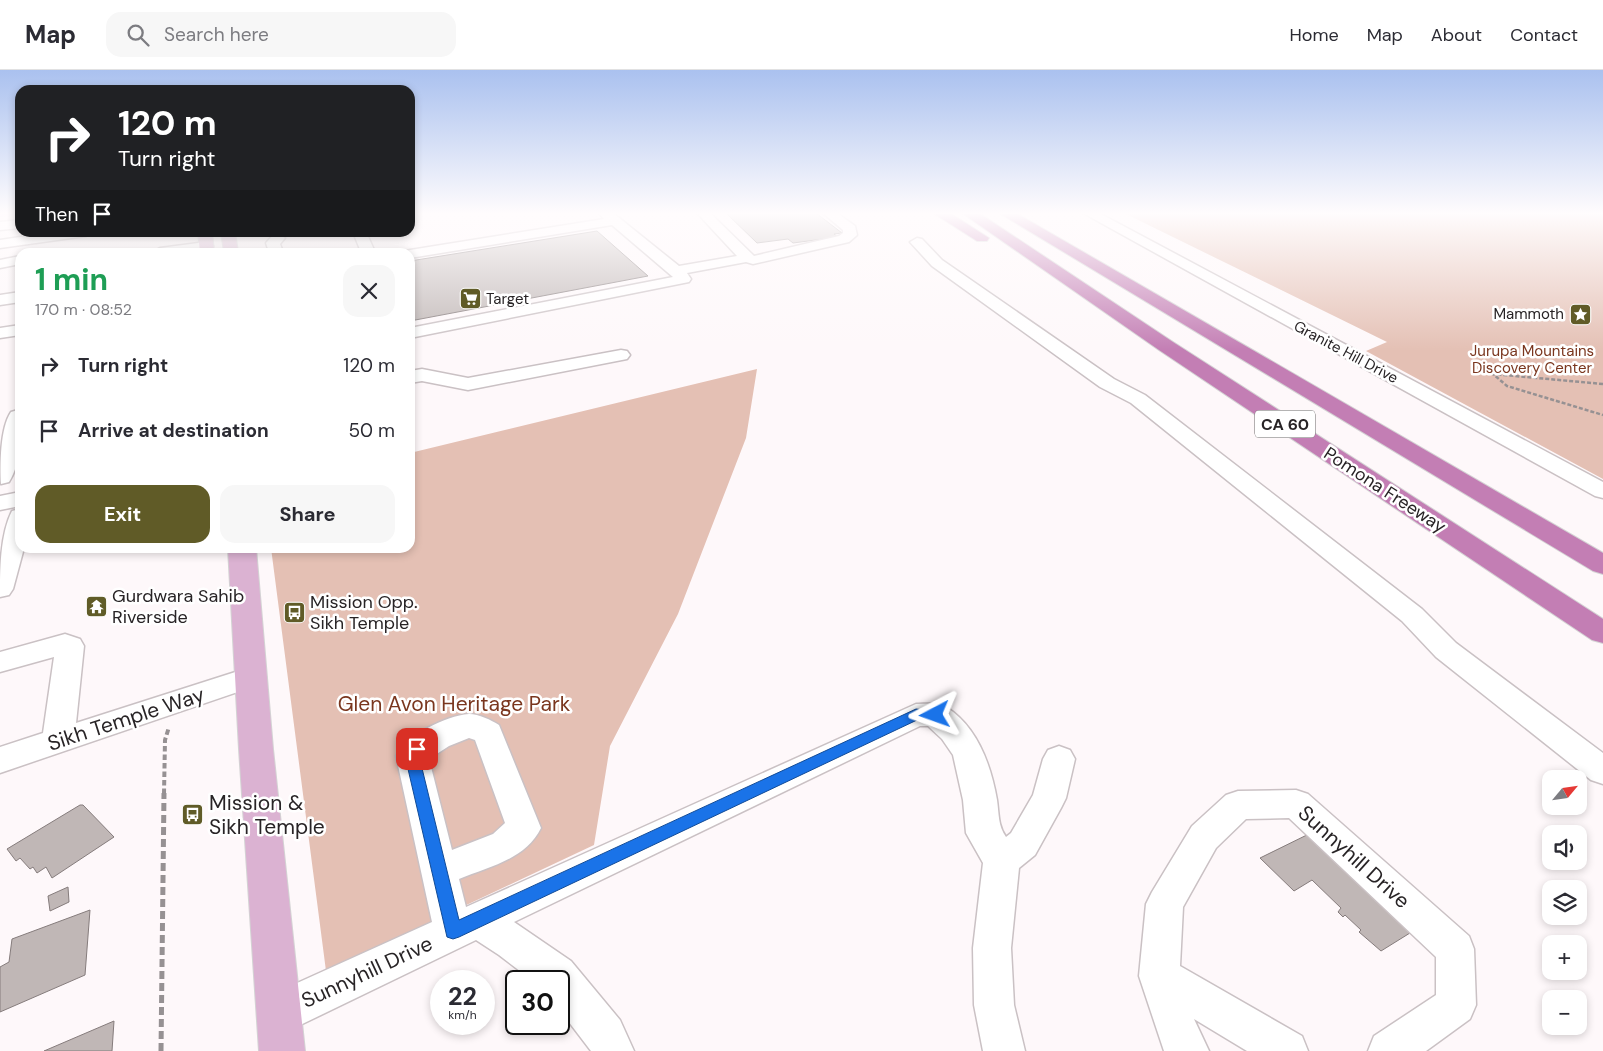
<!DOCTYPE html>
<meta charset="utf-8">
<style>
body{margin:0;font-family:"DM Sans",sans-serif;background:#f7f7f7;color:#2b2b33;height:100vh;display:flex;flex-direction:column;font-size:19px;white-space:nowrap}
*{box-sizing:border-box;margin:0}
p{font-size:16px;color:#7c7c81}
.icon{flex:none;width:28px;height:28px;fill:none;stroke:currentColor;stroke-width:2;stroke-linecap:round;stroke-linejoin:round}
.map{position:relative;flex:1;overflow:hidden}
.sheet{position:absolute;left:15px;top:178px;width:400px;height:305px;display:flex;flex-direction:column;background:#fff;border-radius:15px;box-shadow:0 2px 8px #0003}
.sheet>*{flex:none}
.guide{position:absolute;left:15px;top:15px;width:400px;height:152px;border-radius:15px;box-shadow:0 2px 8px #0003;background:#202124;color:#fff;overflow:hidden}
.needle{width:32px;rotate:61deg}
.tools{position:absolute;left:1542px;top:700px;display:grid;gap:10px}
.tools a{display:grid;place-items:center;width:45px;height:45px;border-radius:10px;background:#fff;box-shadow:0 2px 8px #0003;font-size:25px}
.speed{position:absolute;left:430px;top:900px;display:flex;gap:10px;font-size:25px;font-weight:700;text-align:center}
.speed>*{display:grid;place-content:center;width:65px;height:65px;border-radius:50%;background:#fff;box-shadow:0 2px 8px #0003;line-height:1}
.speed small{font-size:12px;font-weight:400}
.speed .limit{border:2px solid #111;border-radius:8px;background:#fff;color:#111}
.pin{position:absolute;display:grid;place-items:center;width:42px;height:42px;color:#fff;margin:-21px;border-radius:10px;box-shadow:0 2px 8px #0006}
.me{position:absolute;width:55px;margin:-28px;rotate:266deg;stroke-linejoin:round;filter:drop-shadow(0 0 4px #0008)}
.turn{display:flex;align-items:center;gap:18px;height:105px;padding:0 20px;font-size:22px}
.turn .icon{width:65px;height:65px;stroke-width:2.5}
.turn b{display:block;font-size:35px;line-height:42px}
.then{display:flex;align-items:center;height:48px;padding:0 20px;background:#0003;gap:10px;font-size:19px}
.round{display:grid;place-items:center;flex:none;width:52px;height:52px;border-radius:15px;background:#f7f7f7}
.head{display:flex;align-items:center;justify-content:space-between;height:85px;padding:0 20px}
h1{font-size:30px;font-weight:700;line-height:38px;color:#1e9e55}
.primary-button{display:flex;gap:10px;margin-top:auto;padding:10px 20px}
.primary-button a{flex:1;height:58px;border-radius:15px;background:#605b27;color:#fff;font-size:20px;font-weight:700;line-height:58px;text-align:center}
.primary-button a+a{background:#f7f7f7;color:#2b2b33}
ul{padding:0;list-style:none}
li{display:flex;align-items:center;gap:15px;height:65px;padding:0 20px}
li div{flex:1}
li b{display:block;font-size:19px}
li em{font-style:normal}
header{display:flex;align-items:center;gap:30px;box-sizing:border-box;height:70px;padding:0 25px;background:#fff;border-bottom:1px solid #e1e1e2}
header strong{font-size:24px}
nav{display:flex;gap:28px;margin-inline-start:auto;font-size:18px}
.search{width:350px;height:45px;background:#f7f7f7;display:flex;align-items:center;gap:12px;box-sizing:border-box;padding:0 18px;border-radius:15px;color:#7c7c81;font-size:19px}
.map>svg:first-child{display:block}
.green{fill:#e4c0b4}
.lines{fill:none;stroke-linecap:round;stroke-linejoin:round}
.stream{stroke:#edd4fa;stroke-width:4}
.building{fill:#c0b7b6;stroke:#857c7c}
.minor-casing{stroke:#cac1c4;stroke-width:3}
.major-casing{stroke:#d4d3d4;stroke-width:2}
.highway-casing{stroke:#d4d3d4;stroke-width:2}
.path-far2{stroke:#969193;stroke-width:2.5;stroke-dasharray:4 2;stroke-linecap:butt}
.path-far1{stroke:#969193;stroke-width:4;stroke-dasharray:5.5 3;stroke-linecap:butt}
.path{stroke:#969193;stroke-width:5;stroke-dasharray:8 4;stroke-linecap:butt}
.minor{fill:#fff;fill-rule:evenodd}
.major{fill:#dbb2d2;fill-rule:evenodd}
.highway{fill:#c37eb4;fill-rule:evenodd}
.route{fill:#1a73e8;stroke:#114b97}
.labels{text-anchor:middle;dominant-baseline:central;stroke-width:5;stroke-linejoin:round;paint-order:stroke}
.far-poi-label{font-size:15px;fill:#282426;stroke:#fff;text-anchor:start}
.far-park-label{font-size:15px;fill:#7a361e;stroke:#fff}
.far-street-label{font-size:15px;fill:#282426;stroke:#fff}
.shield{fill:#fff;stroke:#686667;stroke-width:1}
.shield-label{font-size:16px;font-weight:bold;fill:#282426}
.street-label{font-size:18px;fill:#282426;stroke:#fff}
.poi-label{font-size:18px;fill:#282426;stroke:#fff;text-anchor:start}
.near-park-label{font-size:21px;fill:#7a361e;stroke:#fff}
.near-street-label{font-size:21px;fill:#282426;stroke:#fff}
.near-poi-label{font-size:21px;fill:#282426;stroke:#fff;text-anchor:start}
</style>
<header>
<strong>Map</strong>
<div class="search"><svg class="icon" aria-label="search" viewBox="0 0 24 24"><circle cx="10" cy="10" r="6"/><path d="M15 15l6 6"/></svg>Search here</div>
<nav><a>Home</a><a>Map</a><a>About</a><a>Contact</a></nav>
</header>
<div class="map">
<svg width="1603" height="981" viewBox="0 0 1603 981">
<rect width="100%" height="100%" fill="#fef8fa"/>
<!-- green -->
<g class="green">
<polygon points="1124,143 1603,143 1603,409 1366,281 1387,272"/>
<polygon points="757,299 746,368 678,544 610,676 594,775 326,901 271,478 410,478 410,383"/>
</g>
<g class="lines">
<!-- stream -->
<polyline class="stream" points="0,145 18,143"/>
</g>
<!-- building -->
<g class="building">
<polygon points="726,143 816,143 842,163 834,164 838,167 793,173 788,169 757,173"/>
<polygon points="597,161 648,206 410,251 410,191"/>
<polygon points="80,735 83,735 114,767 52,808 46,797 37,803 33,797 30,799 20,788 16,791 7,779"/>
<polygon points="1317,760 1418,858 1381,881 1359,862 1361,860 1345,845 1343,847 1338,842 1341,838 1312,810 1294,821 1260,788"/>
<polygon points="68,817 69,832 50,841 48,826"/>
<polygon points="90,840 85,905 0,942 0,897 9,892 12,869"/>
<polygon points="114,951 112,981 44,981"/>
</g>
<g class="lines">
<defs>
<g id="minor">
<polygon points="599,143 613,143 679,196 737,186 697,143 710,143 754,186 839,166 843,163 843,160 823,143 837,143 855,156 857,165 849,172 753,194 746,192 687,203 691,209 689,212 684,213 410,268 410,258 673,207 612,155 410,188 410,182 404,182 410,180 604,149"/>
<polygon points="1083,143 1099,143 1603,412 1603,428 1595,426"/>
<polygon points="20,150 20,158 0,160 0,152"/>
<polygon points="54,162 92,162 86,166 0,178 0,170"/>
<polygon points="353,162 366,162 375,182 361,182"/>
<polygon points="278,164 285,168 280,174 283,182 269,182 266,173 273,165"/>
<polygon points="917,168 922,169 942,190 1114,309 1145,325 1422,539 1456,573 1603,683 1603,714 1591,710 1436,587 1402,551 1131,333 1100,317 932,196 910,172"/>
<polygon points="206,172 211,173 213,176 211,179 188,182 153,182 160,178"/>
<polygon points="20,186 20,194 0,198 0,190"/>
<polygon points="20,222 20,232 0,235 0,225"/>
<polygon points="20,255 20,265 0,268 0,258"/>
<polygon points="621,280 627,281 630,285 627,289 468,320 422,311 410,313 410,301 422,299 468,308"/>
<path d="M18 340 20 341C20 363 22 392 9 412L1 414C0 396 0 358 11 342Z"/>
<polygon points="20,422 20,436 0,440 0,426"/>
<path d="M20 439V478H24L13 519 9 525 0 527C0 500 0 465 12 441Z"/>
<polygon points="65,564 80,569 84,576 76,653 251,597 261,600 266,607 261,614 0,703 0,677 43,663 54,587 0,602 0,582"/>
<path d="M916 634C926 634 938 632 946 637 978 657 991 696 997 730 999 744 998 756 1006 767L1011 763 1033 725 1043 689 1048 680 1059 676 1070 680 1075 689 1066 728 1061 738 1035 785 1019 798 1011 878 1014 935 1025 981H983L974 935 973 878 983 793 966 763 963 730 953 685 942 669 928 656H920L514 852 571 891 620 950 634 981H591L559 939V911H533L499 885 476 870 294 958 279 964 264 958 258 943 264 928 432 852 396 686C407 665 445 646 469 644 479 644 491 650 499 655L541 758C526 789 489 797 459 809L466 837ZM469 668 475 670 505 753 493 764 452 780 429 689 449 676Z"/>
<polygon points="1296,720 1308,724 1469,866 1474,879 1476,935 1470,949 1426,981 1368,981 1374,966 1436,925 1436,887 1289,748 1246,749 1216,778 1183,837 1180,896 1302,966 1308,981 1247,981 1194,949 1209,981 1164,981 1139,906 1146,834 1152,822 1192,756 1226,725 1238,721"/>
</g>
<g id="major">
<polygon points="198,162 212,162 214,182 200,182"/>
<polygon points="221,162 235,162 238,182 224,182"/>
<polygon points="228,478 256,478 273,679 305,981 259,981 239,679"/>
</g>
<g id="highway">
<polygon points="933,143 950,143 989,168 987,171 977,171"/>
<polygon points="962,143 979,143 1173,272 1603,549 1603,573 1592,570 1159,280"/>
<polygon points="999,143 1016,143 1603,483 1603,504 1593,501"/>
</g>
</defs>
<!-- minor casing -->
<use href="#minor" class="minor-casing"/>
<!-- major casing -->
<use href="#major" class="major-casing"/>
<!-- highway casing -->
<use href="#highway" class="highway-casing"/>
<!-- path-far2 -->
<polyline class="path-far2" points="1603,314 1493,304 1507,316 1603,345"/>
<!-- path-far1 -->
<polyline class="path-far1" points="164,724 165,670 169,657"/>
<!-- path -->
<polyline class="path" points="161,981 164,723"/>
<!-- minor -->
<use href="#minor" class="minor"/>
<!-- major -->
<use href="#major" class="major"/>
<!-- highway -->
<use href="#highway" class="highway"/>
</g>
<!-- sky -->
<linearGradient id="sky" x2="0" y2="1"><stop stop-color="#aac1ef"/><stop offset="0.51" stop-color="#fffcfd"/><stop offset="1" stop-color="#fffcfd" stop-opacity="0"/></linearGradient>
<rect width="1603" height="281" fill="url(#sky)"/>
<!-- route -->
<path class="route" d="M916 639 940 642 942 645 940 649 917 650 459 867 453 869 447 867 405 686C409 678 413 672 422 675L424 679 419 686 459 850Z"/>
<!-- icons -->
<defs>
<symbol id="supermarket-square" viewBox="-11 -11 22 22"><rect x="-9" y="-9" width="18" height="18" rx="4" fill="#605b27" stroke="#fff"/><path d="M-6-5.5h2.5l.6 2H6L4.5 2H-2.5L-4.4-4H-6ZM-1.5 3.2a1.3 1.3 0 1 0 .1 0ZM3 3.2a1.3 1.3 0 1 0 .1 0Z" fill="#fff"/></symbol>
<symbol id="sight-square" viewBox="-11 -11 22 22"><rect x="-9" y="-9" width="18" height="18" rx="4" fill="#605b27" stroke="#fff"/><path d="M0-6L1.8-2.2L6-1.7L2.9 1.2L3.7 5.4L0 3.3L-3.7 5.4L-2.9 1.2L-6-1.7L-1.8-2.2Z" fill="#fff"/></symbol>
<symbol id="temple-square" viewBox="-11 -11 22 22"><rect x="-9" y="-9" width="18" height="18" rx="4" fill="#605b27" stroke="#fff"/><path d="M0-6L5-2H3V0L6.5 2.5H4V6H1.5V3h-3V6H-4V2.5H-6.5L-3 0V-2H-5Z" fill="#fff"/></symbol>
<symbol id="bus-square" viewBox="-11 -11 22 22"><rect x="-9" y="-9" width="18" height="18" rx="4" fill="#605b27" stroke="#fff"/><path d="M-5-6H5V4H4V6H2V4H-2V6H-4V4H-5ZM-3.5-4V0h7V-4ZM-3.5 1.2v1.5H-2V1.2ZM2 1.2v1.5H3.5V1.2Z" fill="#fff"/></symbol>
</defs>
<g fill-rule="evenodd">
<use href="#supermarket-square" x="458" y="216" width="25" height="25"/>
<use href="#sight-square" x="1568" y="232" width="25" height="25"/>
<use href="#temple-square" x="84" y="524" width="25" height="25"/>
<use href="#bus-square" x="282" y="530" width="25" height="25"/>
<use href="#bus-square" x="180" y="732" width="25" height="25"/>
</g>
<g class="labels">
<!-- far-poi labels -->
<g class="far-poi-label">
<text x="486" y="229">Target</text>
<text x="1564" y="244" text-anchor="end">Mammoth</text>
</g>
<!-- far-park labels -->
<g class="far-park-label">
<text x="1532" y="281">Jurupa Mountains<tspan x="1532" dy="17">Discovery Center</tspan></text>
</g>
<!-- far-street labels -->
<g class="far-street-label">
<text transform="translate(1346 282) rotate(28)">Granite Hill Drive</text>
</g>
<!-- shield labels -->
<rect class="shield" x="1255" y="340.5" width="60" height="27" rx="4"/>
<g class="shield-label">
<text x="1285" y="354">CA 60</text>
</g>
<!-- street labels -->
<g class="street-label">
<text transform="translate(1385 420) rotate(33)">Pomona Freeway</text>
</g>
<!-- poi labels -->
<g class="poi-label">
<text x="112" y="526">Gurdwara Sahib<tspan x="112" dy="21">Riverside</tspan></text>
<text x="310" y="532">Mission Opp.<tspan x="310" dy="21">Sikh Temple</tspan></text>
</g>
<!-- near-park labels -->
<g class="near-park-label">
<text x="454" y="634">Glen Avon Heritage Park</text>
</g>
<!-- near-street labels -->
<g class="near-street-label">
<text transform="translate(126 649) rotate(-18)">Sikh Temple Way</text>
<text transform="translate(1354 787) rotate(42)">Sunnyhill Drive</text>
<text transform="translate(367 902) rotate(-25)">Sunnyhill Drive</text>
</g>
<!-- near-poi labels -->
<g class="near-poi-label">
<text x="209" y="733">Mission &amp;<tspan x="209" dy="24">Sikh Temple</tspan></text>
</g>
</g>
</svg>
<div class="tools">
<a><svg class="needle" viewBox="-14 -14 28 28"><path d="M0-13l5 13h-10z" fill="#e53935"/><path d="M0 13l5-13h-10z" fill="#7c7c81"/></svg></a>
<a><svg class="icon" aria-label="sound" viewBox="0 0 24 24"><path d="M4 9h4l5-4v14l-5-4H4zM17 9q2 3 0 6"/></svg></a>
<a><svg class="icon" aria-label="layers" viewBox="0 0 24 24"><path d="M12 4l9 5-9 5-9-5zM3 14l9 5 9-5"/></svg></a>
<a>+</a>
<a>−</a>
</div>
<div class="speed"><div>22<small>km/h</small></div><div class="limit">30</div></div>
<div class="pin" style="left:417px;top:679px;background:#d93025"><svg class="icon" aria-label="arrive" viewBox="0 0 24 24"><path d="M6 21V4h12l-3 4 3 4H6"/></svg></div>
<svg class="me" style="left:935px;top:645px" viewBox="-20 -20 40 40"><path d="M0-17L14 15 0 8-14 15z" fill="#1a73e8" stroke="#fff" stroke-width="4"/></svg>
<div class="guide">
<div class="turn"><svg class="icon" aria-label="right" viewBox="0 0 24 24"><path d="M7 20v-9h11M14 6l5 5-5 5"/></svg><div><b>120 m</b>Turn right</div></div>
<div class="then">Then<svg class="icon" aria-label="arrive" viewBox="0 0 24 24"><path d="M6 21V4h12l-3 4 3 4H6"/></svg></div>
</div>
<section class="sheet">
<div class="head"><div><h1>1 min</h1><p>170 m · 08:52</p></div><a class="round"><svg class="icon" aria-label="close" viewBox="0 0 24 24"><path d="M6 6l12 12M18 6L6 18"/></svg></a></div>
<ul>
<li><svg class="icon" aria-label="right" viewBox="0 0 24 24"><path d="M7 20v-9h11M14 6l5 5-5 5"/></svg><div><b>Turn right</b></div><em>120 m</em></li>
<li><svg class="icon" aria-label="arrive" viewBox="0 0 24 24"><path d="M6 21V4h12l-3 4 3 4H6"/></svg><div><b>Arrive at destination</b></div><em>50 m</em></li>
</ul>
<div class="primary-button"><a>Exit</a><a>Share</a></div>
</section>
</div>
